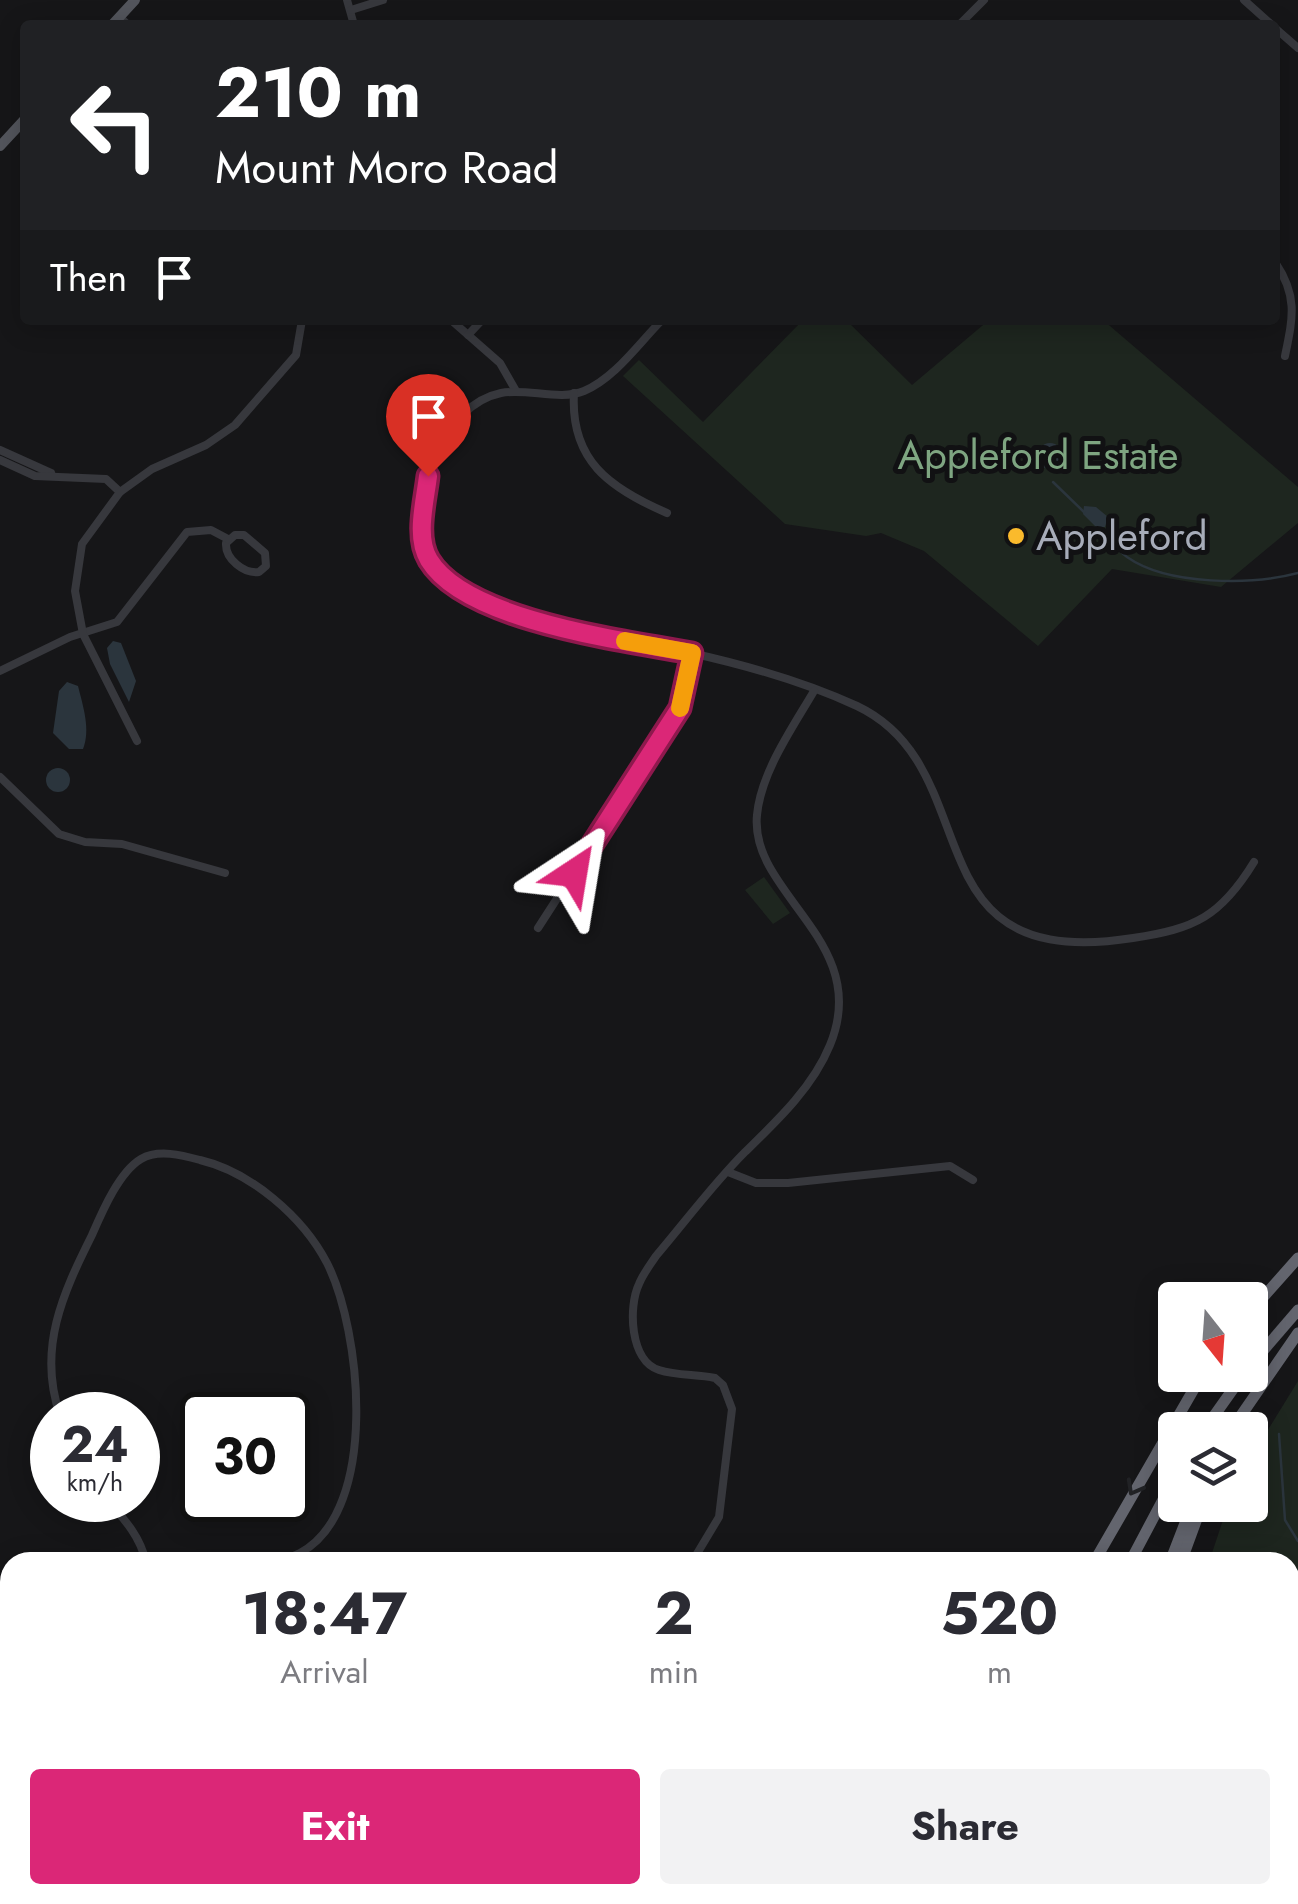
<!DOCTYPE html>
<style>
body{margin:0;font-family:Jost,sans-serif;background:#f2f2f3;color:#2b2b33;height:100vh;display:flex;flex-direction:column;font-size:38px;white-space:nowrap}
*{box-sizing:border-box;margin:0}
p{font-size:32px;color:#7c7c81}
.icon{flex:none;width:55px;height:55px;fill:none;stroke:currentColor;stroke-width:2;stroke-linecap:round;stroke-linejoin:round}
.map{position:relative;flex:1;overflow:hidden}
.sheet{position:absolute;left:0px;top:1552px;width:1300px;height:352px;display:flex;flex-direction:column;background:#fff;border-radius:30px 30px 0 0;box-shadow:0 5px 25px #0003}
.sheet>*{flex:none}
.guide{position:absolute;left:20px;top:20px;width:1260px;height:305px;border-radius:10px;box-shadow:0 5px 25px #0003;background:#202124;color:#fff;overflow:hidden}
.needle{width:65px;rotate:163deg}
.fabs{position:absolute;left:1158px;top:1282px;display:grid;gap:20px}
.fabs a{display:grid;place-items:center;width:110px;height:110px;border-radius:10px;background:#fff;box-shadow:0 5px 25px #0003;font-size:50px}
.speed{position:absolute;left:30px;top:1392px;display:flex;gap:20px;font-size:50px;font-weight:700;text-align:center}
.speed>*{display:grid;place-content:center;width:130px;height:130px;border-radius:50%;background:#fff;box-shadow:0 5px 25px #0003;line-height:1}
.speed small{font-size:25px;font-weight:400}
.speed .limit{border:5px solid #111;border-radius:15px;background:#fff;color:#111}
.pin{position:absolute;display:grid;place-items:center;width:85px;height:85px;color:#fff;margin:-102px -42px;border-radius:50% 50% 50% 0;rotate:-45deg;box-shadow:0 0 10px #0007}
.pin .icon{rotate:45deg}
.me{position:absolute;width:110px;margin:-55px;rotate:33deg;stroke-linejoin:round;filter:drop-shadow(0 0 8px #0008)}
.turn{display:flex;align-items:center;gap:35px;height:210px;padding:0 30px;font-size:45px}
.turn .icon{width:130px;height:130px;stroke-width:2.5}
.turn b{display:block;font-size:70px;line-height:85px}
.then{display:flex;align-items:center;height:95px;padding:0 30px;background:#0003;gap:20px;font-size:38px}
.eta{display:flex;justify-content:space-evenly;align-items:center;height:170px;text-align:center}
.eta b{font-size:60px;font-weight:700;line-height:70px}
.primary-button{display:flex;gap:20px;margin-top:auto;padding:20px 30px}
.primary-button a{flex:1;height:115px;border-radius:10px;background:#db2777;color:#fff;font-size:40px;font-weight:700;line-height:115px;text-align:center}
.primary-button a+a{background:#f2f2f3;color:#2b2b33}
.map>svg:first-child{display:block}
.green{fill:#1e261f}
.water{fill:#2b353d}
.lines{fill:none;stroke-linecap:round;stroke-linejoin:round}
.stream{stroke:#2b353d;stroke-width:2.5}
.minor{stroke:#37383d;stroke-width:8}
.major{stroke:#53555c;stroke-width:10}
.highway{stroke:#63656e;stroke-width:11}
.highway-bridge{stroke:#63656e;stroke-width:11}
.oneway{stroke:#212225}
.route-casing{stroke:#8e194d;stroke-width:25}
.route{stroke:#db2777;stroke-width:18}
.slow{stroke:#f59e0b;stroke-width:18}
.poi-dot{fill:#faba2c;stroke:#111113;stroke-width:4}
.labels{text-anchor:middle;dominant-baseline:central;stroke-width:10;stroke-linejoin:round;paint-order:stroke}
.park-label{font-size:40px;fill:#7ea581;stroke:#111113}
.poi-label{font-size:40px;fill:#a7acb9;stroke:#111113;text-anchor:start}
</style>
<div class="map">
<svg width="1298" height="1904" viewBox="0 0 1298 1904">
<rect width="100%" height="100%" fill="#161618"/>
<!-- green -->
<g class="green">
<polygon points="803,320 846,320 912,385 989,320 1103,320 1298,487 1298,523 1221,587 1112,569 1038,646 924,551 881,533 866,536 785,524 623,376 639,360 703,422"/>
<polygon points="764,877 790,913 773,924 745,890"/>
<polygon points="1298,1381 1298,1793 1290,1791 1290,1562 1209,1562 1228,1505 1250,1505 1250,1459"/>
</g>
<!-- water -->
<g class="water">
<circle cx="1050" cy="456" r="13"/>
<polygon points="1084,506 1096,507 1108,517 1105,527 1096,527 1083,514"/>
<polygon points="113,641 121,643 136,681 129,702 110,664 107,648"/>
<path d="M67 682 78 686C83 706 91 730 83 749H69L53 733 59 691Z"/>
<circle cx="58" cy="780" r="12"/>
</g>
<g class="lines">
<!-- stream -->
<g class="stream">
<polyline points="1053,482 1084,512"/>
<path d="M1100 529C1108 538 1117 550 1127 557 1168 586 1253 585 1298 573"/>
<polyline points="1279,1434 1285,1520 1298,1541"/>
</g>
<!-- minor -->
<g class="minor">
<polyline points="347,0 354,25"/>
<polyline points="1244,0 1272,25"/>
<polyline points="351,10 383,0"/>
<polyline points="120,17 128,25"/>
<polyline points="959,25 984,0"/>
<polyline points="1275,28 1298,48"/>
<path d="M1275 262C1298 296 1293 317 1285 356"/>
<polyline points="451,320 500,363 516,391"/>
<path d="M662 320C639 343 615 378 584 391 560 401 527 388 501 393 443 405 416 490 423 542 433 621 631 639 691 653 745 665 807 683 857 706 992 770 904 974 1133 938 1195 929 1221 916 1254 862"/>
<polyline points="468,335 482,320"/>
<path d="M574 393C570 460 609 488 667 513"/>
<polyline points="0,450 51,473"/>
<polyline points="0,460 35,476 106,479 120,492"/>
<path d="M235 535H244L265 553 266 566 259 572C244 574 225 559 226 543Z"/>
<polyline points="0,671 70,637 117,622 187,532 211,530 228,539"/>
<polyline points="137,741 83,634 75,591 82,544 120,492 152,469 206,445 235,425 296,355 302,320"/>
<polyline points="0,777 59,834 85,842 122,844 225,873"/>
<polyline points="538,928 680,708 693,653"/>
<polyline points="728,1172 756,1183 788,1183 950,1166 973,1180"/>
<path d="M60 1415C37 1349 63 1293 92 1235 102 1212 119 1172 141 1159 158 1149 182 1155 200 1160 251 1172 303 1217 327 1263 361 1330 380 1510 300 1553 283 1562 261 1561 241 1562"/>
<path d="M107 1500C125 1520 140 1536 146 1562"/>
<path d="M692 1562 719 1517 732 1409 723 1385 715 1378C697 1374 677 1376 659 1370 630 1361 628 1307 639 1284 643 1274 650 1265 656 1256 685 1222 713 1184 745 1152 777 1121 813 1087 830 1045 873 941 749 894 757 815 761 772 793 727 814 691"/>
<polyline points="0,1649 10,1654"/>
<polyline points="0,1827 10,1822"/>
<polyline points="491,1904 503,1895"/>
</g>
<!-- major -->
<g class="major">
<polyline points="112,25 135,0"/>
<polyline points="0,146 25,119"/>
</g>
<!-- highway -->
<g class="highway">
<polyline points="1250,1312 1298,1258"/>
<polyline points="1250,1366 1298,1310"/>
<polyline points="1204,1430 1243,1375"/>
<polyline points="1231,1430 1298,1333"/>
<polyline points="1094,1562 1202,1375"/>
<polyline points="1130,1562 1175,1477"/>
<polyline points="1170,1562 1192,1505"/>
<polyline points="1181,1562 1202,1505"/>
<polyline points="1290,1815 1298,1817"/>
<polyline points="1290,1826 1298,1828"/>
<polyline points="1290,1866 1298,1862"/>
<polyline points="977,1904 979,1895"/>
<polyline points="1005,1904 1006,1895"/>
<polyline points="1040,1904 1041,1895"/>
<polyline points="1202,1904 1223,1895"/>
</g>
<!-- highway-bridge -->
<polyline class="highway-bridge" points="1205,1895 1205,1904"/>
</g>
<!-- one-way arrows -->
<defs><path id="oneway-chevron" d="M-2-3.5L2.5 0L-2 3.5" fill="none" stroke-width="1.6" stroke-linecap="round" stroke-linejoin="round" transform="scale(2.5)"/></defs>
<use class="oneway" href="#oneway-chevron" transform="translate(1134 1488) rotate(119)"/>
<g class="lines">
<defs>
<path id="route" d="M428 476C425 502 415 537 429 560 466 621 626 641 692 653L680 708 574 873"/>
</defs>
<!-- route casing -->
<use href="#route" class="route-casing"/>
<!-- route -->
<use href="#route" class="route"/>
<!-- slow -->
<polyline class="slow" points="625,641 692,653 680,708"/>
</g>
<!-- markers -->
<circle class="poi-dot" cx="1016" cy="536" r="10"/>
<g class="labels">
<!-- park labels -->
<g class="park-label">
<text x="1038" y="455">Appleford Estate</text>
</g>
<!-- poi labels -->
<g class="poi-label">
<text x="1036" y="536">Appleford</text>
</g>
</g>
</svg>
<div class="fabs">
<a><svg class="needle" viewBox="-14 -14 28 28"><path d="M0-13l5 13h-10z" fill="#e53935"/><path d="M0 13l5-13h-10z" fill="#7c7c81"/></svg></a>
<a><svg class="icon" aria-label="layers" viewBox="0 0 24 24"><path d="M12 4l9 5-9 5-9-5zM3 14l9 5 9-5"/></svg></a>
</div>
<div class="speed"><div>24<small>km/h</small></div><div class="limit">30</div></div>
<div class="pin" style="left:428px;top:476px;background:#d93025"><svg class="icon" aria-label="arrive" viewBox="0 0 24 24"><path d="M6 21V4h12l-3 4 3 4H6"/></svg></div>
<svg class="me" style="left:574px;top:873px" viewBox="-20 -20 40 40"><path d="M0-17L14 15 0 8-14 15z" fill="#db2777" stroke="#fff" stroke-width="4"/></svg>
<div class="guide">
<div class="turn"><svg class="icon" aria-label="left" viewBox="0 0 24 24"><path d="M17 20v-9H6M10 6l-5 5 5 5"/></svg><div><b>210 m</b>Mount Moro Road</div></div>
<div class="then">Then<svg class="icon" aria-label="arrive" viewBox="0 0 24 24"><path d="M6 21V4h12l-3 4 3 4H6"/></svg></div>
</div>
<section class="sheet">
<div class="eta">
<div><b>18:47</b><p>Arrival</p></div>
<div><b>2</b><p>min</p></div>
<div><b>520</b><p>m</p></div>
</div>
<div class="primary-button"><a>Exit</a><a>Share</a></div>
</section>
</div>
